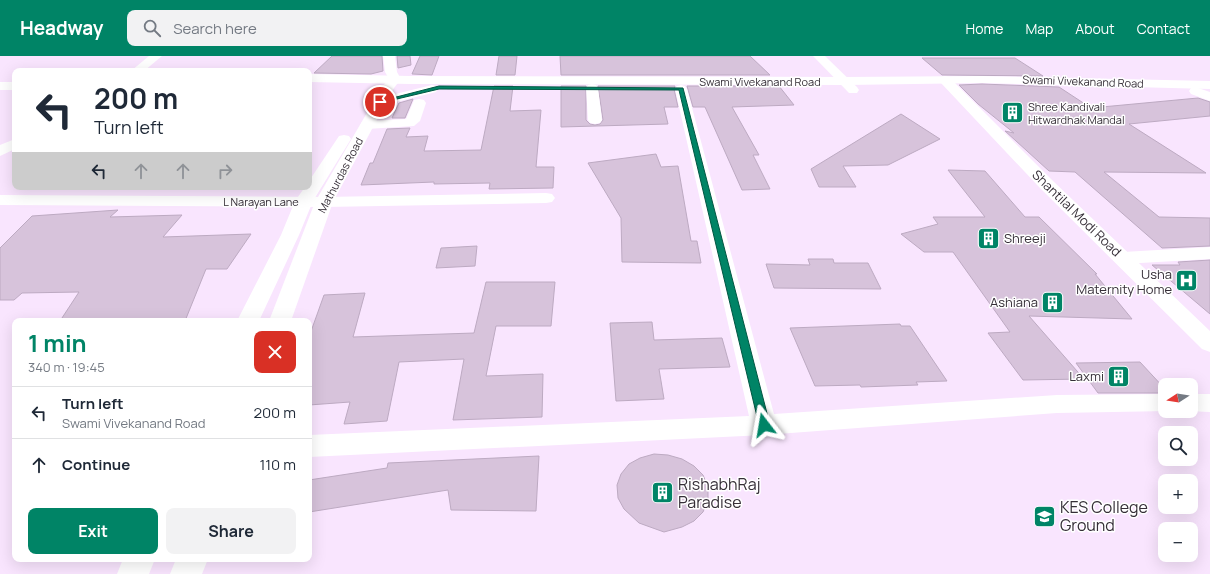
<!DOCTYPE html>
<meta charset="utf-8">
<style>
body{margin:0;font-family:Manrope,sans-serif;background:#f2f2f3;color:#1f2937;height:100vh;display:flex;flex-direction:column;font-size:15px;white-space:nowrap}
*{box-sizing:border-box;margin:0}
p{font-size:13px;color:#747a83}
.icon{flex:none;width:22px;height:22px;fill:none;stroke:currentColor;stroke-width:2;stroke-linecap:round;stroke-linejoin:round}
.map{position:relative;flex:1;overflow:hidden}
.side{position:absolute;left:12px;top:262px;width:300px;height:244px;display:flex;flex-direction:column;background:#fff;border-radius:8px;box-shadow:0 4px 16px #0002}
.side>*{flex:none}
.top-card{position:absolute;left:12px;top:12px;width:300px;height:122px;border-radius:8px;box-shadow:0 4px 16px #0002;background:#fff;color:#1f2937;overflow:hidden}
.needle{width:26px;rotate:258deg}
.buttons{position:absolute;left:1158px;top:322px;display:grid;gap:8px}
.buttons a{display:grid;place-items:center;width:40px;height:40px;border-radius:8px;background:#fff;box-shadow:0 4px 16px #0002;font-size:20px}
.pin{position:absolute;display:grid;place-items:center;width:34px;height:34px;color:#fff;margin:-17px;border:2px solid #fff;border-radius:50%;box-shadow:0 1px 4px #0007}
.me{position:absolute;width:44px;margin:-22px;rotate:346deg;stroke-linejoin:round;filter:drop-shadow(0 0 3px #0008)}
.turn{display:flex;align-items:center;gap:14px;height:84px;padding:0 16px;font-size:18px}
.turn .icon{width:52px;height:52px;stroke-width:2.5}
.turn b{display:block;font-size:28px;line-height:34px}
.lanes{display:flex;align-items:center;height:38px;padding:0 16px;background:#0003;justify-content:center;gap:20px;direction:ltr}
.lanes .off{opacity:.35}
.round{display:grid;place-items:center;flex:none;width:42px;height:42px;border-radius:8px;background:#f2f2f3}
.head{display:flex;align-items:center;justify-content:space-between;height:68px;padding:0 16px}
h1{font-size:24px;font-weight:700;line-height:30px;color:#008466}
.primary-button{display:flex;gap:8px;margin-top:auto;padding:8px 16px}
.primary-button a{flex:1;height:46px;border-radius:8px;background:#008466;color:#fff;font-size:16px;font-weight:700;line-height:46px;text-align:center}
.primary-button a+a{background:#f2f2f3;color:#1f2937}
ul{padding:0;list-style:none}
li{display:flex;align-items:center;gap:12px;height:52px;padding:0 16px;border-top:1px solid #e0e1e3}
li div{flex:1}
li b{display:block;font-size:15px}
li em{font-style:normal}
header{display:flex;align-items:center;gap:24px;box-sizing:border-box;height:56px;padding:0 20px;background:#008466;color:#fff}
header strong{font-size:19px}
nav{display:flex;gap:22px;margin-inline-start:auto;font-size:14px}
.search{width:280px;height:36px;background:#f2f2f3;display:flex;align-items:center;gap:10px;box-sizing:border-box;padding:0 14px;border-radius:8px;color:#747a83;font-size:15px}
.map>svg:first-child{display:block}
.building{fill:#d7c3db;stroke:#bdaac2}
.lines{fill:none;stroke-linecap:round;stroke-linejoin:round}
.street{fill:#fff;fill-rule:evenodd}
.secondary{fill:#fff;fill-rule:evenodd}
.primary{fill:#fff;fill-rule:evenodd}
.route{fill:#008466;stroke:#005642}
.labels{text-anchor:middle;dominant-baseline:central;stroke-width:3;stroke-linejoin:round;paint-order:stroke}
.far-street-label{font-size:11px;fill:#352e37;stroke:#fff}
.far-poi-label{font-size:11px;fill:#352e37;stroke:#fff;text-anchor:start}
.street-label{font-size:13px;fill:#352e37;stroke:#fff}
.poi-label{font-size:13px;fill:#352e37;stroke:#fff;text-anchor:end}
.near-poi-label{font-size:16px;fill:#352e37;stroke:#fff;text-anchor:start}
</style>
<header>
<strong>Headway</strong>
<div class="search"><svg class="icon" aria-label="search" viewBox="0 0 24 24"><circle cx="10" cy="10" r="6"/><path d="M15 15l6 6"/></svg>Search here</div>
<nav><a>Home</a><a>Map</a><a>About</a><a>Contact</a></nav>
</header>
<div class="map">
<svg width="1210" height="518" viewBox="0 0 1210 518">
<rect width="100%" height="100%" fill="#f9e5fe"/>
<!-- building -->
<g class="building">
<polygon points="332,0 382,0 383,15 371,18 314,17"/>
<polygon points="397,0 410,0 411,9 398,12"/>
<polygon points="420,0 439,0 432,19 412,18"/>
<polygon points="499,0 517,0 515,19 496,19"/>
<polygon points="560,0 750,0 770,19 561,19"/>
<polygon points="922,2 1015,2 1043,20 942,19"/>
<polygon points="982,28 1059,31 1091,52 1198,42 1210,46 1210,60 1129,68 1206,117 1104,116 1159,161 1210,162 1210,190 1162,192 1075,116 1049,115 1005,75 1014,77 978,48 959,29"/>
<polygon points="494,30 513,30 510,55 541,54 536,111 554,111 553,132 489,133 490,127 434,128 434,126 361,129 370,107 373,107 387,73 410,72 406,81 428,80 424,95 481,94"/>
<polygon points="561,30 586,30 586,64 590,68 595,69 600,68 603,64 598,30 675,30 674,33 678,51 664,51 668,68 561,71"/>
<polygon points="687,30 779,30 794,49 732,51 759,99 753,99 770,133 742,134 705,51 693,51"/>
<polygon points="413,43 405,62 392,62 399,47"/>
<polygon points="901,58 940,83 888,109 843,110 856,131 819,131 811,113"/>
<polygon points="656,98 661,111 678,110 691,185 697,185 701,207 622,206 621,162 588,107"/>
<polygon points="948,114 985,115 1025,161 1039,161 1097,218 1095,218 1132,263 1029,260 1084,323 1023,324 988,277 1010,276 953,196 924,196 901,178 938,168 933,161 985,161"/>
<polygon points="118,154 110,161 182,159 163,181 251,178 227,213 206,213 185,265 60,265 79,236 22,237 14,244 0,244 0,192 32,160"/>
<polygon points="477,190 475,210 436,212 441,192"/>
<polygon points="808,203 833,203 834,207 868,207 881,233 774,232 766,208 810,209"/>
<polygon points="1210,204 1210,258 1152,209 1180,209 1178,206"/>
<polygon points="486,226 555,226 551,270 496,270 486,320 543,318 542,361 453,364 464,303 399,306 387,365 344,368 350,346 309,349 309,281 324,239 365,237 353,281 474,277"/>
<polygon points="652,266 654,284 722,282 730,311 659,313 664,343 616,345 610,267"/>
<polygon points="900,268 901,270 910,270 947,325 916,326 918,329 861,331 860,329 815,330 790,272"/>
<polygon points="1140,306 1165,333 1165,337 1098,337 1076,307"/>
<polygon points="654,398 668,399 682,403 694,410 703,419 708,431 708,444 703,456 694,465 682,471 664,476 639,467 624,453 618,442 617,429 621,418 629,408 640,402"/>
<polygon points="539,400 536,455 451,454 448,434 309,456 309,424 387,412 388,407"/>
</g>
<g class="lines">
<!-- street -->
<g class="street">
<polygon points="813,0 825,0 857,31 859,34 857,37 849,37"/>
<polygon points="592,28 596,29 598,32 602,64 600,67 595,68 590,67 588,64 586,32 588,29"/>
<polygon points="681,29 685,30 687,33 774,358 1057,339 1165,338 1165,355 1169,355 1057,357 764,379 309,401 309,379 749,360 675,33 677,30"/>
<polygon points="1195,31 1210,36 1210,45 1191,38 1189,35 1191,32"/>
<polygon points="419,43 424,44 426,47 420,65 414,70 367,73 362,72 360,69 362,66 367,65 406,63 414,44"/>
<polygon points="546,137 552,138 555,142 552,146 546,147 324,151 0,149 0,139 324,141"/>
<polygon points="1210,191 1210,203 1123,208 1116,206 1113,202 1116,198 1123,196"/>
<polygon points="1191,338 1210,338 1210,356 1187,355 1191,355"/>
</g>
<!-- secondary -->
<g class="secondary">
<polygon points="149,0 162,0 144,15 131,15"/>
<polygon points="383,0 395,0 397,16 401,23 394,32 333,146 291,265 269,265 315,146 382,31 389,23 385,16"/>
<polygon points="945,20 949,21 1052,124 1210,275 1210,296 1202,293 1040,132 941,27 939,24 941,21"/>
<polygon points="344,79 349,80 351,83 313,145 299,179 259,265 237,265 281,179 295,145 305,131 309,131 309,125 339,80"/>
<polygon points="15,83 15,93 0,100 0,89"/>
<polygon points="123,503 155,503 149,518 117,518"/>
<polygon points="176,503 208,503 202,518 170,518"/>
</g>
<!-- primary -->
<g class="primary">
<polygon points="309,18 410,20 846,21 982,20 1210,25 1210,33 982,27 846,29 410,28 309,26"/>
<rect x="0" y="26" width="15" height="8"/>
<polygon points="432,29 436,30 438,33 436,36 380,50 375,49 373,46 375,43"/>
</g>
</g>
<!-- route -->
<polygon class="route" points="439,30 683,32 770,369 768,372 761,372 759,369 679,34 439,33 380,47 377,46"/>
<!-- icons -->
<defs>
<symbol id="building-square" viewBox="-11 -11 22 22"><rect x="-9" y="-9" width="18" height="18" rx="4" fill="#008466" stroke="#fff"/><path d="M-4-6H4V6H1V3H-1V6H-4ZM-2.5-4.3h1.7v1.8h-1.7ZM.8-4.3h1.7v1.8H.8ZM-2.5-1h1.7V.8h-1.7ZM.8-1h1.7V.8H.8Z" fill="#fff"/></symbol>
<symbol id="hospital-square" viewBox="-11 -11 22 22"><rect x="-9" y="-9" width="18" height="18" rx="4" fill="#008466" stroke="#fff"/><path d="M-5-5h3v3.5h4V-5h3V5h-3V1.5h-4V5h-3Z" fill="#fff"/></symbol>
<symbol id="university-square" viewBox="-11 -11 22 22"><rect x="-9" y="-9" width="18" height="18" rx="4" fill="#008466" stroke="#fff"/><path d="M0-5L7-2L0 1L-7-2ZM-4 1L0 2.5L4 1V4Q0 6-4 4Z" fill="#fff"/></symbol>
</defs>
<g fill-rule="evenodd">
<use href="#building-square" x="1000" y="44" width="25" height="25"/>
<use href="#building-square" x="976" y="170" width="25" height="25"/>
<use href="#hospital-square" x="1174" y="212" width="25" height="25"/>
<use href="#building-square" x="1040" y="234" width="25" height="25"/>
<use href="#building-square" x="1106" y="308" width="25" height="25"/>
<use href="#building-square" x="650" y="424" width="25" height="25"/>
<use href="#university-square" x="1032" y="448" width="25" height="25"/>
</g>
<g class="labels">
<!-- far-street labels -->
<g class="far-street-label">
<text x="760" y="25">Swami Vivekanand Road</text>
<text transform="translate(1083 25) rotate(2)">Swami Vivekanand Road</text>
<text transform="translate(340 119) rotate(-62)">Mathurdas Road</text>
<text x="261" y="145">L Narayan Lane</text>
</g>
<!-- far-poi labels -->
<g class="far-poi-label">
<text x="1028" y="50">Shree Kandivali<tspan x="1028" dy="13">Hitwardhak Mandal</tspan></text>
</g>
<!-- street labels -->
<g class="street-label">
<text transform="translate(1077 157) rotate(44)">Shantilal Modi Road</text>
</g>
<!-- poi labels -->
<g class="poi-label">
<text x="1004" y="182" text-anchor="start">Shreeji</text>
<text x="1172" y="218">Usha<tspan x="1172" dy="15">Maternity Home</tspan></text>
<text x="1038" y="246">Ashiana</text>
<text x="1104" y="320">Laxmi</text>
</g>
<!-- near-poi labels -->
<g class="near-poi-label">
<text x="678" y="428">RishabhRaj<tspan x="678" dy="18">Paradise</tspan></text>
<text x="1060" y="451">KES College<tspan x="1060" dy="18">Ground</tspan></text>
</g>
</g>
</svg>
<div class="buttons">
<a><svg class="needle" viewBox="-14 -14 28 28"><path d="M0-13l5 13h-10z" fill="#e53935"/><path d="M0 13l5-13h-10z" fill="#747a83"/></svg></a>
<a><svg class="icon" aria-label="search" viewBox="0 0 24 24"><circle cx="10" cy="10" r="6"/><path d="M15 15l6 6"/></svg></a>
<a>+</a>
<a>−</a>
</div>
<div class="pin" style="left:380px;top:46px;background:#d93025"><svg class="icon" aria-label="arrive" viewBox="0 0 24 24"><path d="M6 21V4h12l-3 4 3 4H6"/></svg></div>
<svg class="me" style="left:764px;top:369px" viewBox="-20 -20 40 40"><path d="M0-17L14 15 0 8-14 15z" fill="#008466" stroke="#fff" stroke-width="4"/></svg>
<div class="top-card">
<div class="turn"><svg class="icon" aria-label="left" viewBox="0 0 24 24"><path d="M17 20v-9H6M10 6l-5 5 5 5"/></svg><div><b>200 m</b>Turn left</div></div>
<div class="lanes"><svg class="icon" aria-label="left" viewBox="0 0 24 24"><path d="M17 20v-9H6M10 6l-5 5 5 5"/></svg><svg class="icon off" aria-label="ahead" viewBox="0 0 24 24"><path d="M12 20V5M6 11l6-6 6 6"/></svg><svg class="icon off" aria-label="ahead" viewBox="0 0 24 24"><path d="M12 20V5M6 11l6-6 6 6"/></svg><svg class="icon off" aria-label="right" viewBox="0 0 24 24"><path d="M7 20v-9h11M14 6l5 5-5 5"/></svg></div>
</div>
<section class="side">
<div class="head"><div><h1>1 min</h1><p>340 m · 19:45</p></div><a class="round" style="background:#d93025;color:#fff"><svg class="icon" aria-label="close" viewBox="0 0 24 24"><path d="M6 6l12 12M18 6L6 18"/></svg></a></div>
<ul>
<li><svg class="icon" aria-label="left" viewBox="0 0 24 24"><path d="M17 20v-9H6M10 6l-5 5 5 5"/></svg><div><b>Turn left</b><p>Swami Vivekanand Road</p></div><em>200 m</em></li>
<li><svg class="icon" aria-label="ahead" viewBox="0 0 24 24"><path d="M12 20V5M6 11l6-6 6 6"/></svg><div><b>Continue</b></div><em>110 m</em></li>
</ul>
<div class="primary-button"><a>Exit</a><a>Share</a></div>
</section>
</div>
